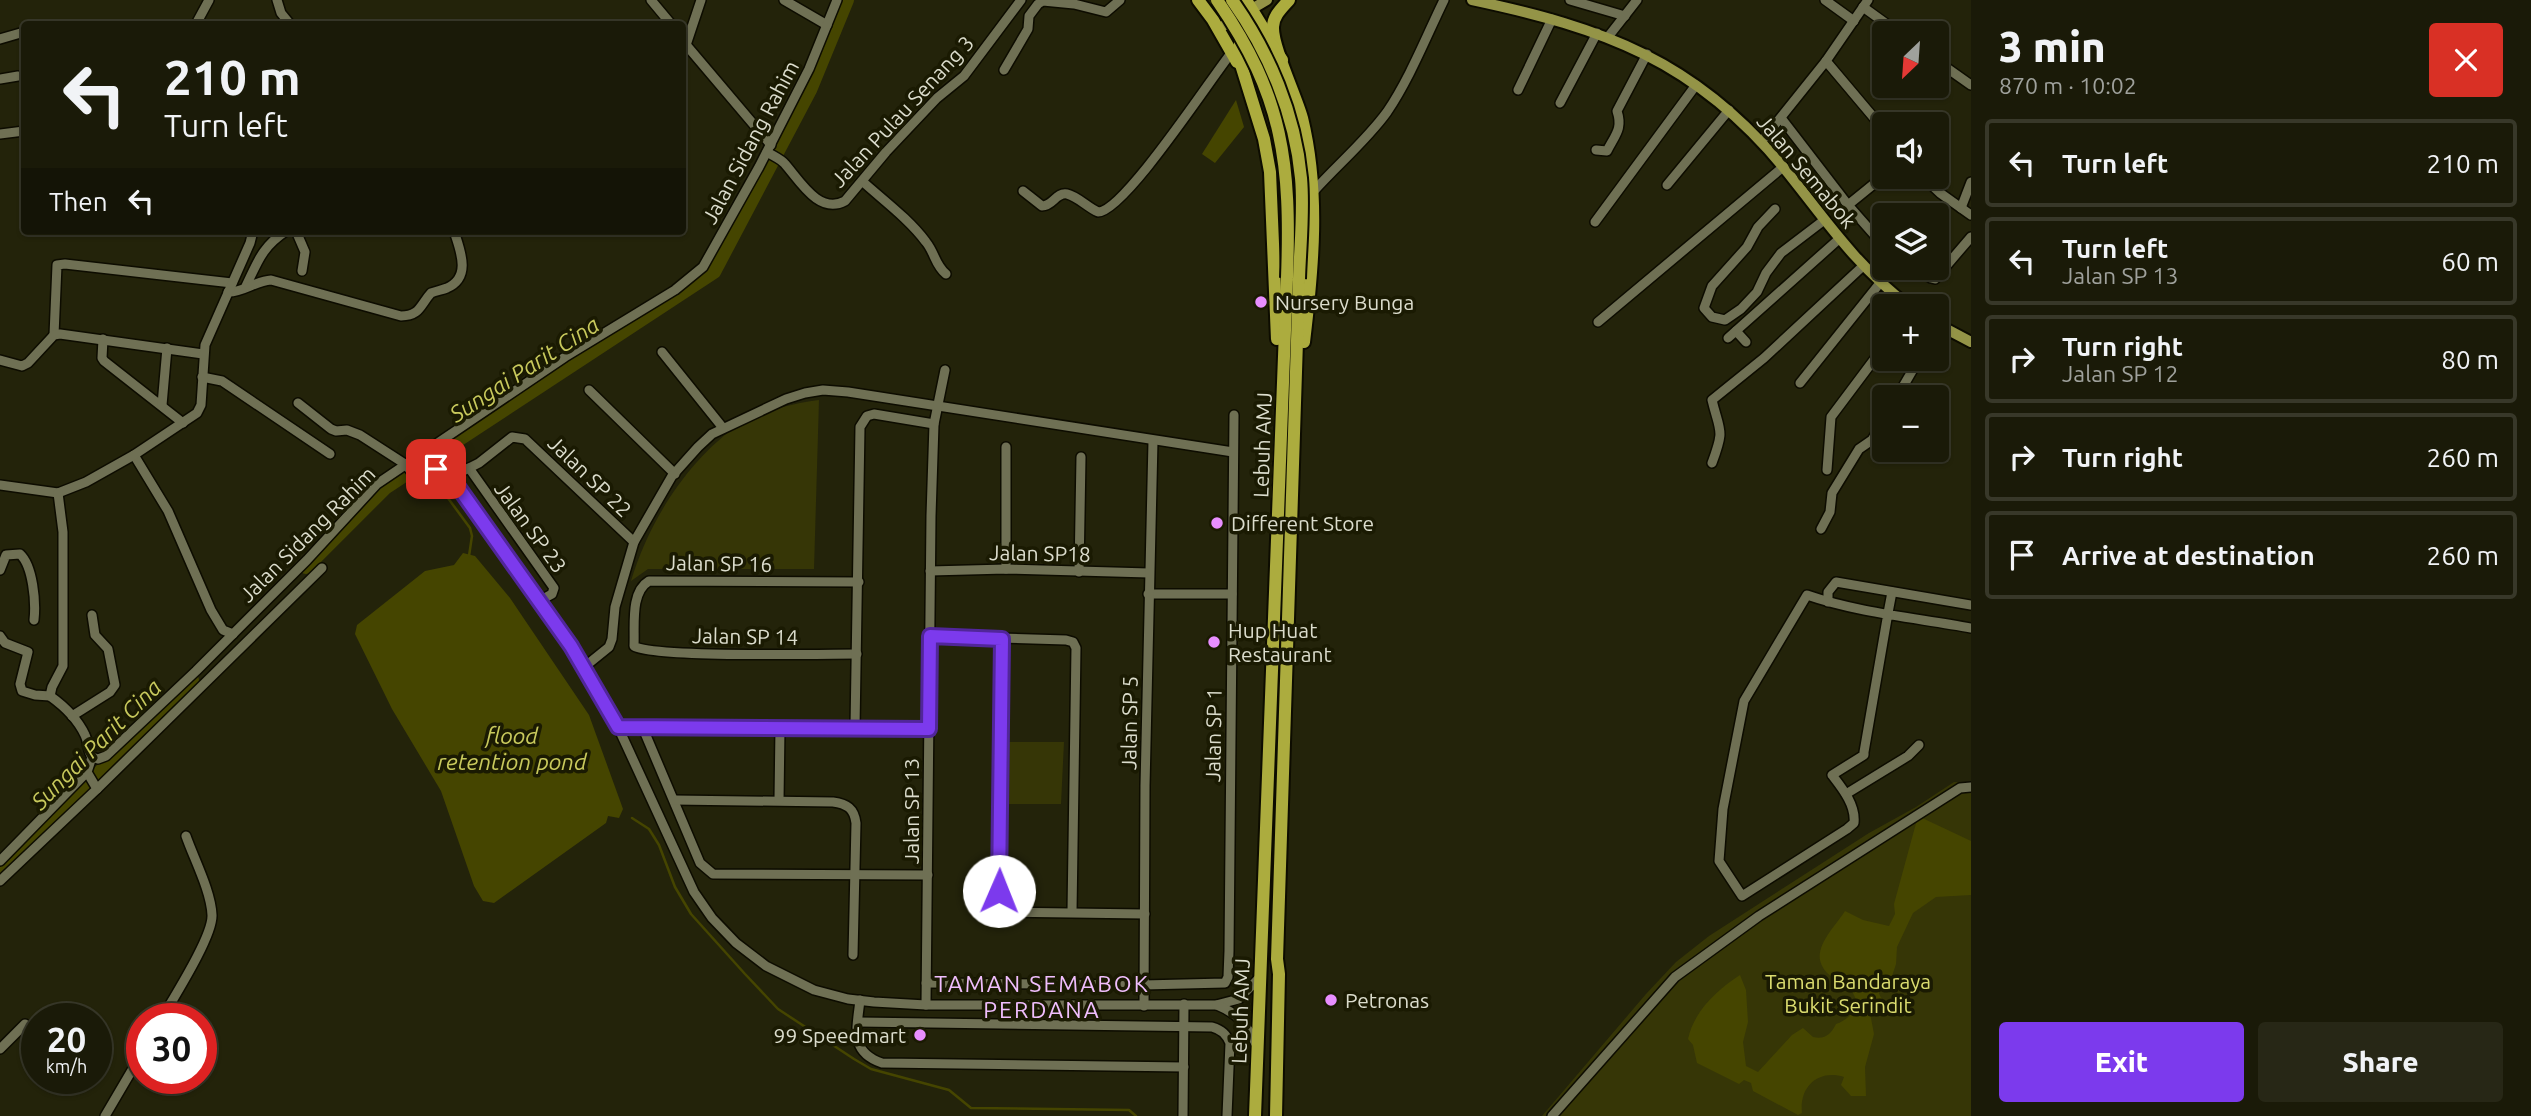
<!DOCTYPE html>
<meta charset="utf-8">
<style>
body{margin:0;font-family:Ubuntu,sans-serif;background:#272716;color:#f1f3f6;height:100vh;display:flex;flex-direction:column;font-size:26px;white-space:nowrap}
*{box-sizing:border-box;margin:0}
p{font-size:23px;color:#9fa19c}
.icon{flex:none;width:38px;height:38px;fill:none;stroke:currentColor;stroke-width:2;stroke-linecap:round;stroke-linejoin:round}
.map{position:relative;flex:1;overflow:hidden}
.panel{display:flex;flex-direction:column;background:#1a1a08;width:560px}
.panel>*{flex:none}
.guide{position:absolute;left:21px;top:21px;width:665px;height:214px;border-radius:7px;box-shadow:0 2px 5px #0004,0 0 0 2px #383829;background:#1a1a08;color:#f1f3f6;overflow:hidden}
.needle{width:46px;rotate:205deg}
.buttons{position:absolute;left:1872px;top:21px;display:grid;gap:14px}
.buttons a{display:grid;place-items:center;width:77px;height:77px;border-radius:7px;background:#1a1a08;box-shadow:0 2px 5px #0004,0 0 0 2px #383829;font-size:35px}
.speed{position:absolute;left:21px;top:1003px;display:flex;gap:14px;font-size:35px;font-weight:700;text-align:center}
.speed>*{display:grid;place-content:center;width:91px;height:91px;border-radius:50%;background:#1a1a08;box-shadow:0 2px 5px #0004,0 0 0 2px #383829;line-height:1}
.speed small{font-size:18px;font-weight:400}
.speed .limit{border:10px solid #d22;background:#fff;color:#111}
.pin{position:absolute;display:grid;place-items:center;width:60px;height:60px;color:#fff;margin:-30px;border-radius:14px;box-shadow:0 4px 10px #0006}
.me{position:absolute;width:77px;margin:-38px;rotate:1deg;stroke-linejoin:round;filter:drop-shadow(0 0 5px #0008)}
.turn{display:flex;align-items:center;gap:24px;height:147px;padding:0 28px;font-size:32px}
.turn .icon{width:91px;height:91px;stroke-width:2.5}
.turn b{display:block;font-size:49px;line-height:60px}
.then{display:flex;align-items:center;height:66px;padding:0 28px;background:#0003;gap:14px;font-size:26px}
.round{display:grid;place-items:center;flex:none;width:74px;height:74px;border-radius:7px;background:#272716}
.overview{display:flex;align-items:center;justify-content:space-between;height:119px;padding:0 28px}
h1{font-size:42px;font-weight:800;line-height:52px}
.cta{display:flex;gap:14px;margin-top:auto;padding:14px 28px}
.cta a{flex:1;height:80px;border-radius:7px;background:#7c3aed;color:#fff;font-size:28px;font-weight:800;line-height:80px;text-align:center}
.cta a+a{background:#272716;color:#f1f3f6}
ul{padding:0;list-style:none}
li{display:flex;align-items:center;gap:21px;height:88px;margin:0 14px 10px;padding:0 14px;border:4px solid #383829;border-radius:7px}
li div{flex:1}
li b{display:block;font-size:26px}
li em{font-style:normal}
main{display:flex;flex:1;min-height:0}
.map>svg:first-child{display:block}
.green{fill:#363606}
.water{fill:#454500}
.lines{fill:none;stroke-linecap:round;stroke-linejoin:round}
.stream{stroke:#454500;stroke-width:2.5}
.river{stroke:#454500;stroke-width:14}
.minor-casing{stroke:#0d0c00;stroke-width:12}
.major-casing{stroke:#0d0c00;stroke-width:14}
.highway-casing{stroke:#0d0c00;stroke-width:16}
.minor{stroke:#6f7054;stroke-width:9}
.major{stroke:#949447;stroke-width:10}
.highway{stroke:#acac3e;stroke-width:12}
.highway-bridge-casing{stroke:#0d0c00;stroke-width:16;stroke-linecap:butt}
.highway-bridge{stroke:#acac3e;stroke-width:12}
.route-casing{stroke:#51269a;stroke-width:18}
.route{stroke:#7c3aed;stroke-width:12}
.poi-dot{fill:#e88eff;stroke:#1a1a02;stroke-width:2.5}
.labels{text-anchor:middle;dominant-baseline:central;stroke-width:7;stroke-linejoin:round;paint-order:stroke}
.street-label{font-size:21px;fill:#dbdccc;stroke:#1a1a02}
.poi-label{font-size:21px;fill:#dbdccc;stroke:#1a1a02;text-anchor:start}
.park-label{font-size:21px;fill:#dbdc6f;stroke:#1a1a02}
.water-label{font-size:23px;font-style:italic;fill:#c8c95c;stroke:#1a1a02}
.neighbourhood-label{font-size:23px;letter-spacing:2px;fill:#f0befd;stroke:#1a1a02}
</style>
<main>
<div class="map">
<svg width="1971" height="1116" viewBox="0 0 1971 1116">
<rect width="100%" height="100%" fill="#23230a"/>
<!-- green -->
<g class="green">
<path d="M819 400 814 569H648L631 581C649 521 688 459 741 423 758 412 799 402 819 400Z"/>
<polygon points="1007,742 1064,742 1061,804 1007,804"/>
<polygon points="1954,782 1971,783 1971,1116 1542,1116 1646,994 1676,962 1709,936 1869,833 1916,807"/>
</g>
<!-- water -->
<g class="water">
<polygon points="1236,100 1244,127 1215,163 1202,154"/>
<polygon points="463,553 475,556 510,598 589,715 623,809 619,818 608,816 606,823 494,903 483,901 474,886 441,791 392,709 355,634 357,625 425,571 454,565"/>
<path d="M1918 816 1971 841V895L1936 897 1913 913 1897 947 1896 964 1891 979C1879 980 1875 990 1882 999L1872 1007 1870 1013 1874 1034 1865 1067 1866 1096H1851L1841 1085 1844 1077C1818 1069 1799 1087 1802 1113L1798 1115 1753 1091 1751 1083 1744 1080 1739 1084 1697 1063 1693 1045 1688 1039C1694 1011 1717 990 1740 975L1746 990 1748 1022 1743 1042 1746 1066 1758 1072 1792 1035 1803 1028 1813 1037C1825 1040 1831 1034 1836 1024 1849 1020 1864 1005 1851 991 1842 980 1824 978 1820 960 1817 943 1837 924 1845 911L1863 920 1889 926 1895 914 1894 904Z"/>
</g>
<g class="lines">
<!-- stream -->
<g class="stream">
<polyline points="431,475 470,528 472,536 469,556"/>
<polyline points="632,818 649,829 659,845 675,887 691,914 745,974 778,1009 854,1059 871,1069 949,1090 971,1108 1129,1110 1136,1116"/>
</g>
<!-- river -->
<g class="river">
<polyline points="306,567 385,488 714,272 810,90 847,0"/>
<polyline points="0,872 192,680"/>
</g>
<defs>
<g id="minor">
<polyline points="277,0 281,13 290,24"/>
<polyline points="651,0 671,24"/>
<polyline points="784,0 827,25"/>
<polyline points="1570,0 1625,16"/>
<polyline points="1825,0 1854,21"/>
<polyline points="1863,7 1899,33"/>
<polyline points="196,24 209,0"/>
<polyline points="1608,37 1637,0"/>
<polyline points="0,39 24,32"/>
<polyline points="682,40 771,145"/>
<polyline points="686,45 701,0"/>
<polyline points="1826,61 1885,131"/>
<polyline points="1937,61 1971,85"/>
<polyline points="1004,70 1028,29 1029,16 1038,4 1043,1 1074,4 1106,12 1120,0"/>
<polyline points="0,79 18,76"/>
<polyline points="1518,90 1552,19"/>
<polyline points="1560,103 1597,33"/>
<polyline points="1781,118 1848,205 1885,247"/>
<polyline points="0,134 24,131"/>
<polyline points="1761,142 1826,61 1868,0"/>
<path d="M1596 150 1607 151C1615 135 1623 129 1617 111L1647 54"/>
<path d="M767 152C773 156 781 159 785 164 800 181 819 215 845 201L886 152 937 98 964 76 1021 0"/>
<polyline points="1923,177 1940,193 1971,215"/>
<path d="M862 181C883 200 909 219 926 242 935 253 935 265 946 274"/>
<polyline points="1667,185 1729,110"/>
<path d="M1023 191 1042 206C1053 206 1056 192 1067 194 1077 196 1087 207 1098 212 1124 212 1211 78 1232 52"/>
<path d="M1313 192C1337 165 1366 141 1387 112 1410 78 1426 37 1444 0"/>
<polyline points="1848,205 1885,175"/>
<polyline points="1961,208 1971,182"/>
<polyline points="1775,209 1758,227 1747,247 1712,286 1704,308 1712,317 1725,320 1741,309 1757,292 1766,273 1781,253 1823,221"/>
<polyline points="1595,222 1696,85"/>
<polyline points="296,231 305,252 302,271"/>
<polyline points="1914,268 1931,278 1935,279 1971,237"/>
<path d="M246 286C258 261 262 247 286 231"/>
<path d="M228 292C242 293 255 281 271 280L401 316C420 316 420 305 431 293 436 291 442 290 447 288 472 277 460 250 454 231"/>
<polyline points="1598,322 1783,167"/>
<polyline points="1736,331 1746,342"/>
<polyline points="54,335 57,265 65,264 232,283"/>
<polyline points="1728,338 1839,239"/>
<polyline points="103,339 102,358 104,361 183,423"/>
<polyline points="662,352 723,428"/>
<polyline points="0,360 22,366 28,363 54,335 60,334 203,354"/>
<polyline points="202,377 222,381 330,454"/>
<polyline points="1800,383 1892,268"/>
<polyline points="589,390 675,474"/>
<polyline points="1897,397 1919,359"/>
<polyline points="298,403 331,429 336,431 347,430 360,435 405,464 416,477 422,477 436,469 446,471 451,477 577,657 618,727 694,892 712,918 736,943 766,966 814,990 848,999 874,1002 926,1005 1216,1005 1239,999 1259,978"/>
<polyline points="162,405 167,348"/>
<polyline points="134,455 168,511 211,610 223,630 233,634"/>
<path d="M1712 463C1725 428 1720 433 1712 400L1764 358 1863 266"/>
<polyline points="469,468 554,588 552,594 539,601"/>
<polyline points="1827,470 1831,417 1885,345"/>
<polyline points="451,477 479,463 512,437 525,439 634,542"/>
<polyline points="0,485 58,493 86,482 134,455 197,413 201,405 205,345 250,243 253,231"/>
<polyline points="1821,529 1830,512 1832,493 1859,449 1872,440 1885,418"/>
<polyline points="1006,569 1006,447"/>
<path d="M0 570 6 555 20 554C33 566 36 602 34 620"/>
<polyline points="930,571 1006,569 1149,573"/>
<polyline points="1079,572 1081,457"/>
<path d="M1892 592 1888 613 1864 752V755L1832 775C1842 788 1856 805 1854 823L1847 829 1742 896 1719 861 1723 809 1744 701 1807 595C1859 613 1917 618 1971 628"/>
<polyline points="1148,594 1232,594"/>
<polyline points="1828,602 1828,592 1836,582 1971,605"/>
<polyline points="0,636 5,643 28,652 20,684 22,691 35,695 50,696"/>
<polyline points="930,636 1066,640 1073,642 1076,648 1072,912"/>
<polyline points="1002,639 999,906 1007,912 1145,914"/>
<path d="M857 654C823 654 652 658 634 646 635 626 630 592 649 581L859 582"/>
<polyline points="583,668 609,647 612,639 615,607 634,542 672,476 698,447 712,434 786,399 805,393 823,390 848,392 1233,452"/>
<polyline points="72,716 110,692 115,685 108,649 95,635 92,615"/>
<polyline points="642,726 700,863 713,874 928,875"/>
<polyline points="618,727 929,729"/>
<polyline points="855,727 860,427 867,416 874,414 934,424"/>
<polyline points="92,757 98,759 106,756 196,671 307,560 377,484 565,357 675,290 703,267 759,167 809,69 837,0"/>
<polyline points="97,789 322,568"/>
<polyline points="1846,794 1908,756 1919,745"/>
<path d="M674 800 833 802C847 804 854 808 856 823L853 955"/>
<polyline points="779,800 780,728"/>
<polyline points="0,861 87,772"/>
<path d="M0 881 97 789 87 772 92 757C87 751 89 743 85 735 78 720 64 706 50 696L52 687 63 666V532L58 493"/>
<polyline points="926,983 1143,985 1225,983 1228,977 1229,951 1234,415"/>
<path d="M860 1000C857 1028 849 1052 882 1063L1184 1067"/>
<polyline points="926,1005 931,516 934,424 945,370"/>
<path d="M1217 1005C1239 1014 1247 1025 1257 1046"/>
<polyline points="1144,1006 1145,786 1153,441"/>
<path d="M162 1018C174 997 213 936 212 915 211 891 194 859 186 836"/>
<path d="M858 1022 1212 1027C1222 1030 1226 1034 1230 1043L1227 1116"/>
<polyline points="0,1049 25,1024"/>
<polyline points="105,1116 142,1053"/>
<polyline points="1183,1116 1184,1004"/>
<polyline points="1552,1116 1675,977 1759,916 1960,788 1971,787"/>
</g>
<g id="major">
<path d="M1472 0C1604 28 1696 61 1784 168 1826 220 1855 265 1909 306"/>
<polyline points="1218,29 1267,0"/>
<polyline points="1937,324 1971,342"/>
</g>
<g id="highway">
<polyline points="1198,0 1213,20 1237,62"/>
<polyline points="1246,0 1271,41"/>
<path d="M1289 0C1282 8 1273 16 1273 27 1272 46 1296 96 1302 118 1320 192 1313 267 1304 342"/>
<polyline points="1277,339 1270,172 1264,139 1238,55 1240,44 1249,36 1257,34 1271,44 1282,60"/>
<polyline points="1255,1116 1287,278"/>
<polyline points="1276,1116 1279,974 1277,959 1299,279"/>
</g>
</defs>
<!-- minor casing -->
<use href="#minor" class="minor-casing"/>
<!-- major casing -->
<use href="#major" class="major-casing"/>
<!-- highway casing -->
<use href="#highway" class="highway-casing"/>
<!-- minor -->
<use href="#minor" class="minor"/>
<!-- major -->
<use href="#major" class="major"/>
<!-- highway -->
<use href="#highway" class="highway"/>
<defs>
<g id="highway-bridge">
<path d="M1217 0C1284 97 1291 164 1287 278"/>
<path d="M1232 0C1269 52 1295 114 1301 178 1304 211 1300 246 1299 279"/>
</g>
</defs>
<!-- highway-bridge casing -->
<use href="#highway-bridge" class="highway-bridge-casing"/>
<!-- highway-bridge -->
<use href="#highway-bridge" class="highway-bridge"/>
</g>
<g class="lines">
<defs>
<polyline id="route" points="436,469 446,471 451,477 571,646 618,727 929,729 930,636 1002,639 999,891"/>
</defs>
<!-- route casing -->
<use href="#route" class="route-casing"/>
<!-- route -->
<use href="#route" class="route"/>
</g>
<!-- markers -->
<g class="poi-dot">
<circle cx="1261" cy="302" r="7"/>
<circle cx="1217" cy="523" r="7"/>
<circle cx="1214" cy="642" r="7"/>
<circle cx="1331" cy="1000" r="7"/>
<circle cx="920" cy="1035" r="7"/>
</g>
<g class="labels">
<!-- street labels -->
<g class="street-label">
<text transform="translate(902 111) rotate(-47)">Jalan Pulau Senang 3</text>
<text transform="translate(750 142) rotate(-62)">Jalan Sidang Rahim</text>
<text transform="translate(1807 171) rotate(50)">Jalan Semabok</text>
<text transform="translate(1262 445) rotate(-88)">Lebuh AMJ</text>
<text transform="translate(590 476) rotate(44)">Jalan SP 22</text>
<text transform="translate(531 527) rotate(54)">Jalan SP 23</text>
<text transform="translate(307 534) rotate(-45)">Jalan Sidang Rahim</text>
<text transform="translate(1040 553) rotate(1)">Jalan SP18</text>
<text transform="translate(719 563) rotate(1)">Jalan SP 16</text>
<text transform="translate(745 636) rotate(1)">Jalan SP 14</text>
<text transform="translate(1129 723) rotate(-89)">Jalan SP 5</text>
<text transform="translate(1213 735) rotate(-89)">Jalan SP 1</text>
<text transform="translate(911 811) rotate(-90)">Jalan SP 13</text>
<text transform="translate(1240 1011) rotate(-88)">Lebuh AMJ</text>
</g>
<!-- poi labels -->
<g class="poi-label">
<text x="1275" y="302">Nursery Bunga</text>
<text x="1231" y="523">Different Store</text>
<text x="1228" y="630">Hup Huat<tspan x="1228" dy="24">Restaurant</tspan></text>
<text x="1345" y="1000">Petronas</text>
<text x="906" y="1035" text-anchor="end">99 Speedmart</text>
</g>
<!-- park labels -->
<g class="park-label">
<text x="1848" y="981">Taman Bandaraya<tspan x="1848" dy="24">Bukit Serindit</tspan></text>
</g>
<!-- water labels -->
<g class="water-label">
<text transform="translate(524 369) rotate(-33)">Sungai Parit Cina</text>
<text x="512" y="735">flood<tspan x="512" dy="26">retention pond</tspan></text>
<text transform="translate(96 744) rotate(-45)">Sungai Parit Cina</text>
</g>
<!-- neighbourhood labels -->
<g class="neighbourhood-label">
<text x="1042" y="983">TAMAN SEMABOK<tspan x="1042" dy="26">PERDANA</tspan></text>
</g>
</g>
</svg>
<div class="buttons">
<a><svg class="needle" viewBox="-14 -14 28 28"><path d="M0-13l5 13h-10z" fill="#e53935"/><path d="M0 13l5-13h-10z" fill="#9fa19c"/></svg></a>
<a><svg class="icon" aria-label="sound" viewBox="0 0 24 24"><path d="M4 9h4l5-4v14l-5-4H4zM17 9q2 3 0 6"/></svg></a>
<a><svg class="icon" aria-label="layers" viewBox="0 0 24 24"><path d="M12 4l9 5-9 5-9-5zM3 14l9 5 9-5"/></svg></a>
<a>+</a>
<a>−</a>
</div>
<div class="speed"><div>20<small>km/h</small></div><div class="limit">30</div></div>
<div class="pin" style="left:436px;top:469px;background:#d93025"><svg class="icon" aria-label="arrive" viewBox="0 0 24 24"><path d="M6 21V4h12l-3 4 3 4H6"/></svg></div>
<svg class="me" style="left:999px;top:891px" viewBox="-20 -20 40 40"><circle r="19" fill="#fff"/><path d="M0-13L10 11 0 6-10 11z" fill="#7c3aed"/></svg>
<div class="guide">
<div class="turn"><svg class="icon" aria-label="left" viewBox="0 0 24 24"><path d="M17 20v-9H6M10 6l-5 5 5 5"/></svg><div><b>210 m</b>Turn left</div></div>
<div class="then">Then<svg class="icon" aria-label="left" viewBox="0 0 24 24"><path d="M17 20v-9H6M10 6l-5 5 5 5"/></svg></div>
</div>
</div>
<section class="panel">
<div class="overview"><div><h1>3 min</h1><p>870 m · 10:02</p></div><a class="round" style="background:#d93025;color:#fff"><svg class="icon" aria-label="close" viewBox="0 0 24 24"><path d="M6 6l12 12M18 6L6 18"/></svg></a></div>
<ul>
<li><svg class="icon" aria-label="left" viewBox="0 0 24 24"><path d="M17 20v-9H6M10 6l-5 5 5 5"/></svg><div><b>Turn left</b></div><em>210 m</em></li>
<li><svg class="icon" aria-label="left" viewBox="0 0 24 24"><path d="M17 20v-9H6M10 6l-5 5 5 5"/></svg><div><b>Turn left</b><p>Jalan SP 13</p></div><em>60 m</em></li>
<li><svg class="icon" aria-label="right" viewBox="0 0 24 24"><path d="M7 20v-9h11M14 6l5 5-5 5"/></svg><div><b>Turn right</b><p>Jalan SP 12</p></div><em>80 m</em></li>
<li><svg class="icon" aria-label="right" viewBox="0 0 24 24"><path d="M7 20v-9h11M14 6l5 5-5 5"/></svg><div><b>Turn right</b></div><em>260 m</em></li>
<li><svg class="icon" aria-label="arrive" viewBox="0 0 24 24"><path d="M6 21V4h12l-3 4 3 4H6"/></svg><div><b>Arrive at destination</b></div><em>260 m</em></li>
</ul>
<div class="cta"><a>Exit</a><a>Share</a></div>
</section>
</main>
